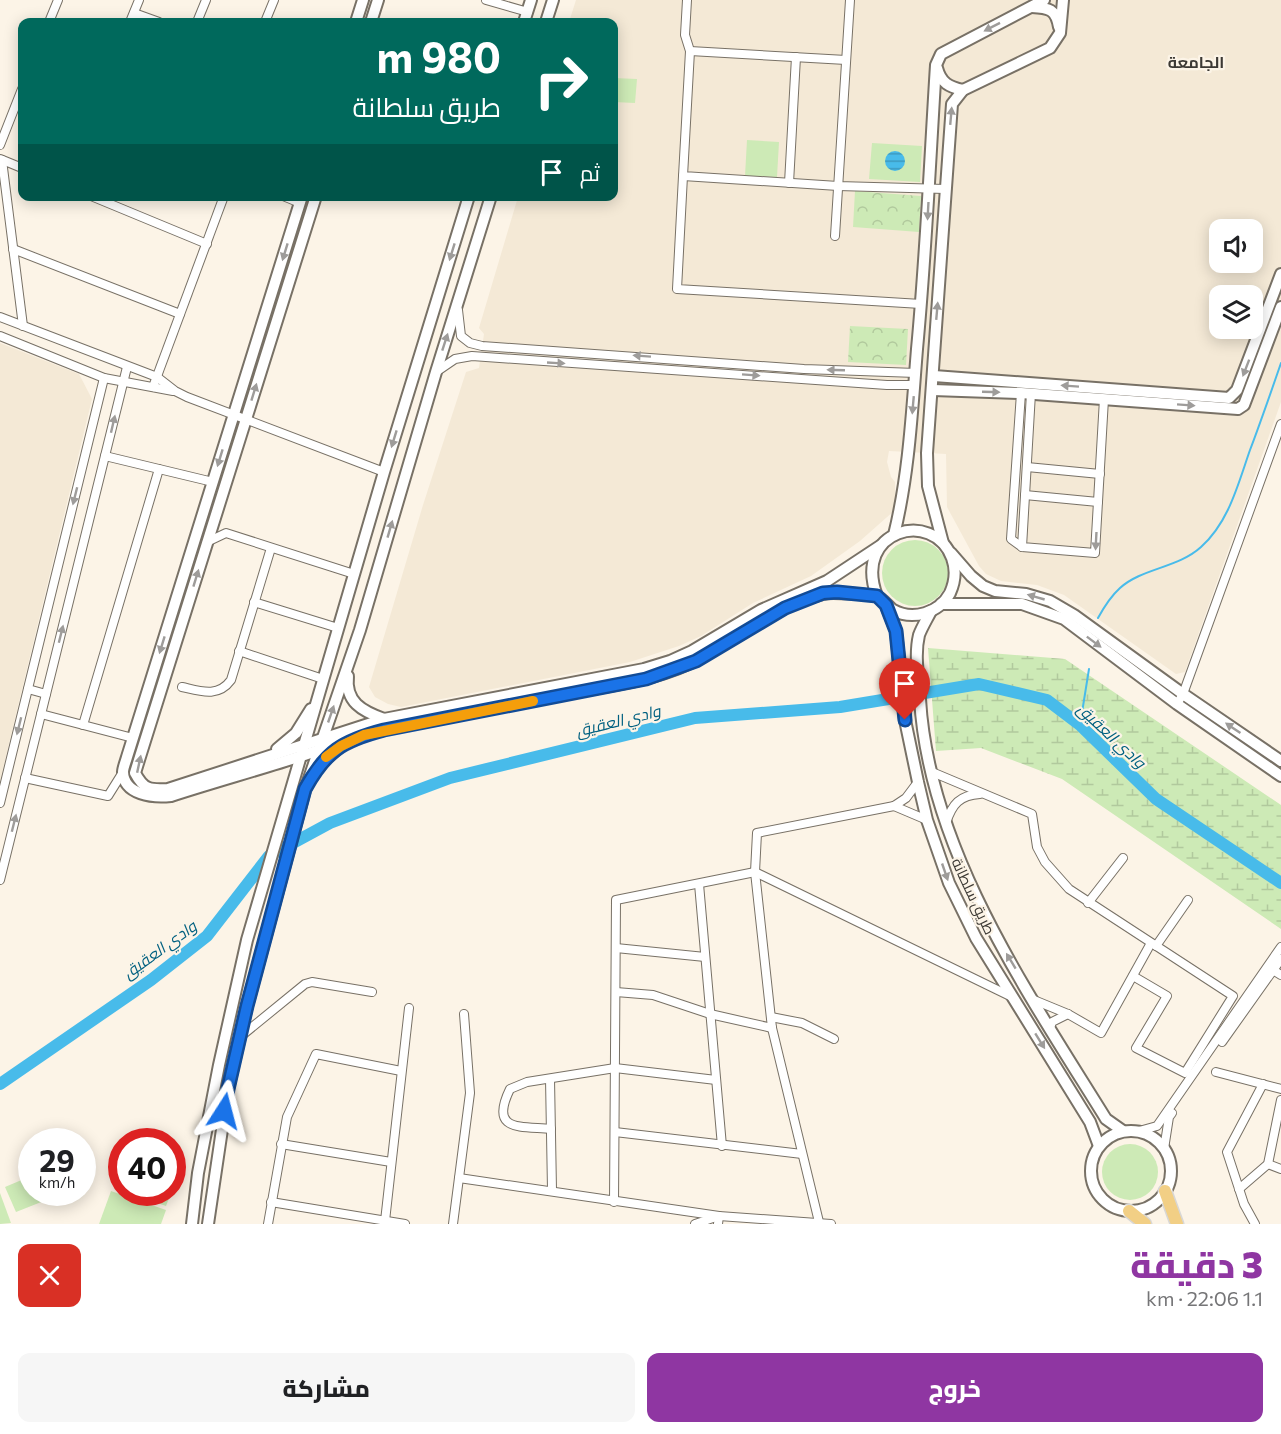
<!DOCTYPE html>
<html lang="ar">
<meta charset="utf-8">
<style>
body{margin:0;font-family:Commissioner,Cairo,sans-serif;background:#f6f6f6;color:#202124;direction:rtl;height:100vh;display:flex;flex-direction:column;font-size:22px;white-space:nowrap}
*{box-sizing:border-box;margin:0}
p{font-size:20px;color:#757577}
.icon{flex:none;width:33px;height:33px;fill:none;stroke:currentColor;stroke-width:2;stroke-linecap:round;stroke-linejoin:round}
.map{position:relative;height:1224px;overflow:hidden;direction:ltr}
.drawer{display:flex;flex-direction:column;background:#fff;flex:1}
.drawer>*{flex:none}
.banner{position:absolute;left:18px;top:18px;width:600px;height:183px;border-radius:12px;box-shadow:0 3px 15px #0003;direction:rtl;background:#00695c;color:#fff;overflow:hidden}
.tools{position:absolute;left:1209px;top:219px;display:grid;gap:12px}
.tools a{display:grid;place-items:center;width:54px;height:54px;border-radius:12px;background:#fff;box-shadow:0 3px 15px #0003;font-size:30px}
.speed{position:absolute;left:18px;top:1128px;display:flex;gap:12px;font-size:30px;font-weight:700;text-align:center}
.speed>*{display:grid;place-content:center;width:78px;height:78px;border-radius:50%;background:#fff;box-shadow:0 3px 15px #0003;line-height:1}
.speed small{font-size:15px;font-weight:400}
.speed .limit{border:9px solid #d22;background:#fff;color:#111}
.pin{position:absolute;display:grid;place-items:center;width:51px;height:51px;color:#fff;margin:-62px -26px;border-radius:50% 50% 50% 0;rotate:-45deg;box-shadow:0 0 6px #0007}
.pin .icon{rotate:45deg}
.me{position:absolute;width:66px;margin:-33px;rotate:9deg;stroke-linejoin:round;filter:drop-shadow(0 0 4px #0008)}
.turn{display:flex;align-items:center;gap:21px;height:126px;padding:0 18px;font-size:27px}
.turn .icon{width:78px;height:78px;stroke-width:2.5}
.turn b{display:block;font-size:42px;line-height:51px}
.then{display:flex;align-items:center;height:57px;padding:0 18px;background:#0003;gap:12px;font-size:22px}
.round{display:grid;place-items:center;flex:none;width:63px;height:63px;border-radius:12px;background:#f6f6f6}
.headline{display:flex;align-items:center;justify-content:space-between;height:102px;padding:0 18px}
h1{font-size:36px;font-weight:800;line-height:45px;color:#8f36a2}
.primary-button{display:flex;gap:12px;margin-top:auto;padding:12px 18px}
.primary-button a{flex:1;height:69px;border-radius:12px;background:#8f36a2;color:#fff;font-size:24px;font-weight:800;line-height:69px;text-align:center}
.primary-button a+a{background:#f6f6f6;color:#202124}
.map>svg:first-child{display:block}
.built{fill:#f4e9d6;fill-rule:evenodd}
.green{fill:#cdeab6}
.forest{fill:url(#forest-crowns)}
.wetland{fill:url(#wetland-marsh)}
.water{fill:url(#water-rules)}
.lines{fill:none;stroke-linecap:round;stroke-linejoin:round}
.stream{stroke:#48bbea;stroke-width:2}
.river{stroke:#48bbea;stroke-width:12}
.street-casing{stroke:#787166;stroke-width:10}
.secondary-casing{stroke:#787166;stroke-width:14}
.primary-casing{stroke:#d8d7d6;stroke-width:15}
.street{stroke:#fff;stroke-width:8}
.secondary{stroke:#fff;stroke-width:10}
.primary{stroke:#f2cf85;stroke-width:12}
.oneway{fill:#9e9c9a}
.route-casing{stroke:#114b97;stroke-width:15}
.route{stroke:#1a73e8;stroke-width:10}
.slow{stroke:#f59e0b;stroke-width:10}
.labels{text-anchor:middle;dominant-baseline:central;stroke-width:4.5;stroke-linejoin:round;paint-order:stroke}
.street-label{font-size:15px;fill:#3c3934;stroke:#fcf4e7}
.neighbourhood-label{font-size:16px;font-weight:bold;fill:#3c3934;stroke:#fcf4e7}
.water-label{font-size:16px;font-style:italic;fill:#006080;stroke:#fcf4e7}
</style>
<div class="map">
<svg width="1281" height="1224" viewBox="0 0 1281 1224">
<defs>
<pattern id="forest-crowns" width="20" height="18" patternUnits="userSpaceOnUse" patternTransform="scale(1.5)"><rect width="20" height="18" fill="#cdeab6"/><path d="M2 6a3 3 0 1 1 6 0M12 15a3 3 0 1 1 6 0" fill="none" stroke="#b1c99d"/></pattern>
<pattern id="wetland-marsh" width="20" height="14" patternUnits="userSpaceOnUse" patternTransform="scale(1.5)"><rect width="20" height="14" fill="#cdeab6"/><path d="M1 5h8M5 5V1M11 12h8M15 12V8" fill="none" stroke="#b1c99d"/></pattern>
<pattern id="water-rules" width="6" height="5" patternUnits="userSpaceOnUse" patternTransform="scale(1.5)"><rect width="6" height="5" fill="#48bbea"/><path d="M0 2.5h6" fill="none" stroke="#3d99be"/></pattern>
</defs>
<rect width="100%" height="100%" fill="#fcf4e7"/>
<!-- built -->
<g class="built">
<path d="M576 0H1281V402L1185 672 1176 674 1064 595 1037 585 1001 581 986 574 979 566 947 507 946 454 889 451 887 462 891 477 895 482V510L860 541 811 576 753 603 701 636 679 646 630 662 401 707 388 704 375 697 369 687 423 505 466 372 479 368 484 334 479 328 518 197 614 196V22H569ZM1220 230H1252V262H1220ZM1220 296H1252V328H1220Z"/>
<polygon points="0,343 79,374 92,399 0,781"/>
</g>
<!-- green -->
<g class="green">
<polygon points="614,78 637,79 635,103 614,102"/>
<polygon points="747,140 779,142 777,177 745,176"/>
<polygon points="872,143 922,146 920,182 869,179"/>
<circle cx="915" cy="573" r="33"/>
<circle cx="1130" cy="1172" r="28"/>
<polygon points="31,1176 32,1192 58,1193 59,1195 16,1212 5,1187"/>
<polygon points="111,1191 166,1210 161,1224 99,1224"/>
<polygon points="0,1193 11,1223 0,1224"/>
<polygon points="128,1193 171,1192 171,1193 166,1206"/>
</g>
<!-- forest -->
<g class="forest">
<polygon points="855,191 921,196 919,232 853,227"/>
<polygon points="850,326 908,329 906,365 848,362"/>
</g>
<!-- wetland -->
<polygon class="wetland" points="928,648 1065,659 1281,805 1281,929 1062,779 981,748 936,751"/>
<!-- water -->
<circle class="water" cx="895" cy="161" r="10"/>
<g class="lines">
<!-- stream -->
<g class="stream">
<path d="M1098 618C1104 607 1110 597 1120 588 1142 568 1178 568 1201 547 1229 522 1238 484 1250 450 1261 421 1271 392 1281 363"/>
<polyline points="1080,725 1089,669"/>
</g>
<!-- river -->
<polyline class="river" points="0,1084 151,980 207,936 269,856 330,823 450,778 695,718 840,707 979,684 1047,700 1080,725 1156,799 1281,883"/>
<defs>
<g id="street">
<polyline points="486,0 528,12"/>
<polyline points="687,0 685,35 690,51 683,176 838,186 945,189"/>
<polyline points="134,13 159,22"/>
<polyline points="49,22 58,0"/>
<polyline points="130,22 139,0"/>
<polyline points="197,22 206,0"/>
<polyline points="265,22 274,0"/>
<polyline points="690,51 846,60"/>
<polyline points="0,145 22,89"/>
<polyline points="0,159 22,168"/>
<polyline points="2,160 23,326"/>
<polyline points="683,176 677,289 921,304"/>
<polyline points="789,183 796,57"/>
<polyline points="91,196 207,244"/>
<polyline points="283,196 300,203"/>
<polyline points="835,236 850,0"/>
<polyline points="13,249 180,314"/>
<polyline points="458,310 461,336 470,343 482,346 804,369 916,373"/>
<polyline points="0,317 157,377 175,391 187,397 384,472"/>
<polyline points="0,336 104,378 173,391"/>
<polyline points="436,372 455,359 472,356 887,385 915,385"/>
<polyline points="153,387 224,196"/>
<polyline points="1021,393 1011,539 1022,547"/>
<polyline points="1031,393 1022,547 1095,553 1104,399"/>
<polyline points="105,456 213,482"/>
<polyline points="1027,467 1100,474"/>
<polyline points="1025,495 1098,502"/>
<polyline points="207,542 226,533 354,574"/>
<polyline points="254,602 338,628"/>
<polyline points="239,651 323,679"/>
<path d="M182 687C200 691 218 698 231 680L271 548"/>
<polyline points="28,689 46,694"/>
<polyline points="1177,704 1183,694 1281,424"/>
<polyline points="41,714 133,738"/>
<polyline points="83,725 159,469"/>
<polyline points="932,772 1032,814 1037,847 1045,862 1069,889 1233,996 1185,1073 1136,1048 1167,996 1133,976"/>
<polyline points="25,778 108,796 123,772"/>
<polyline points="0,803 104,378"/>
<polyline points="894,806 927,820"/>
<path d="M946 823C952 804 960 795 980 794"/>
<polyline points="0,880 127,367"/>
<polyline points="699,884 722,1146"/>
<polyline points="1088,903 1123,858"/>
<polyline points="1156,946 1188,900"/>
<polyline points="616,948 705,957"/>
<polyline points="1273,970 1281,975"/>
<polyline points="616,992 653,995 710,1014 772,1028"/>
<polyline points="1034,1000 1068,1014 1101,1033 1151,943"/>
<polyline points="771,1017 802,1023 834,1039"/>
<polyline points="1050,1028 1052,1022 1068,1014"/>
<polyline points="240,1037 305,984 312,982 372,992"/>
<polyline points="1222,1042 1281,959"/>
<polyline points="1216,1072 1281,1089"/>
<polyline points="550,1079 552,1190"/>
<path d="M551 1129C520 1126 489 1132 510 1089L527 1082 615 1068 716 1080"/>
<polyline points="1139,1131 1157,1126 1281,947"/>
<polyline points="615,1132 802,1154"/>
<polyline points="281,1144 391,1162"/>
<polyline points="1164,1149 1169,1117 1172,1113"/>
<polyline points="1268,1164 1281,1169"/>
<polyline points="459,1178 719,1216 718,1224"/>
<polyline points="1239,1189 1268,1164 1281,1100"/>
<polyline points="271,1202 405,1224"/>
<polyline points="614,1202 616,900 755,872 1012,997"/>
<polyline points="385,1221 409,1008"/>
<polyline points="819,1222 772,1028 755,872 757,833 894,806 906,798 918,782"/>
<polyline points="268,1224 287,1117 316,1054 401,1071"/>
<polyline points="453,1224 470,1093 464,1014"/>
<polyline points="695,1224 719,1216 831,1224"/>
<polyline points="1255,1224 1244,1204 1227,1152 1263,1084"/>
</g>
<g id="secondary">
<path d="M1032 7C1049 8 1056 9 1059 27"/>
<polyline points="356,22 363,0"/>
<polyline points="371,22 378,0"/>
<polyline points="524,22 531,0"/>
<polyline points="546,22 553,0"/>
<path d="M937 68C941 83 949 87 963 90"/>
<path d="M302 196 127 757C126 761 123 768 123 772 124 795 153 798 171 796 214 782 258 770 301 756 328 747 355 737 383 730 448 714 515 704 581 691 622 684 666 678 702 657 741 635 778 605 823 594 829 592 872 594 878 597 883 599 888 606 893 610 913 621 939 613 950 593 955 582 956 569 952 558 933 508 852 530 877 596"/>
<path d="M316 196 139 760 135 773C144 790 150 790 168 789L384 719 644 669 670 661 692 651 761 610 827 581 880 546"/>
<polyline points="934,376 1229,398 1237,390 1281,274"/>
<polyline points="933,390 1021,393 1238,409 1244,405 1281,307"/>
<path d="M894 535C909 474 912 411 917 349 926 254 930 160 936 65L941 54 1044 0"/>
<polyline points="943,543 928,486 927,453 952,104 963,90 1050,48 1060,33 1063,0"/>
<polyline points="951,553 971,576 983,586 995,591 1026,594 1050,601 1074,615 1183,694 1281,761"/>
<polyline points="941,604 1022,604 1064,619 1177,704 1281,776"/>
<polyline points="886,605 896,631 905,720 918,782 927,820 949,883 976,938 1090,1122 1099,1146"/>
<path d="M931 611C927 619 922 627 919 635 914 656 919 679 920 699 929 851 1028 993 1106 1119L1123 1131"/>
<path d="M348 676C345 702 362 711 384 719"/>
<polyline points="277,749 296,733 311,709"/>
<polyline points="315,771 320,764 340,747"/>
<circle cx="1131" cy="1171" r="40"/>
<polyline points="192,1224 198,1173 219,1065 247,940 384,472 469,196"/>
<polyline points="208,1224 228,1089 247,1006 305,790 360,630 436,372 491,196"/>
</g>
<g id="primary">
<polyline points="1165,1191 1177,1224"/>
<polyline points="1129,1211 1145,1224"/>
</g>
</defs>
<!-- street casing -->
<use href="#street" class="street-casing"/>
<!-- secondary casing -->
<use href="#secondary" class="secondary-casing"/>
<!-- primary casing -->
<use href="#primary" class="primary-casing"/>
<!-- street -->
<use href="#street" class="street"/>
<!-- secondary -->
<use href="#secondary" class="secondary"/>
<!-- primary -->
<use href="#primary" class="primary"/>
</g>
<!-- one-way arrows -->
<defs><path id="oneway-solid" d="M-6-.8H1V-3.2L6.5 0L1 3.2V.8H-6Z" transform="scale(1.5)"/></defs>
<g class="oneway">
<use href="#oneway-solid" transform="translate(992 27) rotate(153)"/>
<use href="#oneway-solid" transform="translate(951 116) rotate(-85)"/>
<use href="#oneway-solid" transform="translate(928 211) rotate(93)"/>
<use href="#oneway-solid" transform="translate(285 252) rotate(107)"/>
<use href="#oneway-solid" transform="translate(452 252) rotate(107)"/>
<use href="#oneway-solid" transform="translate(937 311) rotate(-85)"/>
<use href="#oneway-solid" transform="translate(445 342) rotate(-72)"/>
<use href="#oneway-solid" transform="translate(642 356) rotate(-176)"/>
<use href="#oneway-solid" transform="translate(556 363) rotate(3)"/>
<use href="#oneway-solid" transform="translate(1246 368) rotate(111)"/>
<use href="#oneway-solid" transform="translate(836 370) rotate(-178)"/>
<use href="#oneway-solid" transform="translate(751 375) rotate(4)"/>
<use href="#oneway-solid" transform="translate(1070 386) rotate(-176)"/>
<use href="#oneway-solid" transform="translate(254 392) rotate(-73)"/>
<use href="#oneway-solid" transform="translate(991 392) rotate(2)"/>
<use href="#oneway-solid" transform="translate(913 405) rotate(95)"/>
<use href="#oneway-solid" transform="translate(1186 405) rotate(4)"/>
<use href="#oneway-solid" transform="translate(113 424) rotate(-77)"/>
<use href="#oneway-solid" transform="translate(394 439) rotate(107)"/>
<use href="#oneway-solid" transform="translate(220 458) rotate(107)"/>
<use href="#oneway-solid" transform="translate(75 496) rotate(104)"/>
<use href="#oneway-solid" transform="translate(390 529) rotate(-74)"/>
<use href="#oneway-solid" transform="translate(1096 541) rotate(93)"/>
<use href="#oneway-solid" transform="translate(196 578) rotate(-73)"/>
<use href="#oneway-solid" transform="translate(1036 597) rotate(-164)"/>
<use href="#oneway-solid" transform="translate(61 634) rotate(-76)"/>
<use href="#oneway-solid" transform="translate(1094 642) rotate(37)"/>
<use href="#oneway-solid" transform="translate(162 645) rotate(107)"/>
<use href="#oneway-solid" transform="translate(331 714) rotate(-71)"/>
<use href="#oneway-solid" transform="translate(19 726) rotate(104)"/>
<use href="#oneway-solid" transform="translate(1233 728) rotate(-146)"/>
<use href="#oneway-solid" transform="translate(139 764) rotate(-78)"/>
<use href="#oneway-solid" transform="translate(14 823) rotate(-76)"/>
<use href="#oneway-solid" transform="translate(945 872) rotate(71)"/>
<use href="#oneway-solid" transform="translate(1011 961) rotate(-121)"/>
<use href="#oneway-solid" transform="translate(1040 1041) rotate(58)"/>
</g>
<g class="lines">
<defs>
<path id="route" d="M224 1111 228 1089 247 1006 305 789C326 751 342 741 384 730L646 679 696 661 785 608 823 593 837 592 877 596 886 605 896 631 905 720"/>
</defs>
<!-- route casing -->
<use href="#route" class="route-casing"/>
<!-- route -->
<use href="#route" class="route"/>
<!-- slow -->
<polyline class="slow" points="326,757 341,746 364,735 533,701"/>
</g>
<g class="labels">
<!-- street labels -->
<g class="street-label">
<text transform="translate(974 896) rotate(65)">طريق سلطانة</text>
</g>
<!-- neighbourhood labels -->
<g class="neighbourhood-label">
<text x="1196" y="61">الجامعة</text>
</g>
<!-- water labels -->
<g class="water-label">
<text transform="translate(618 720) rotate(-14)">وادي العقيق</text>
<text transform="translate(1112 735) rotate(43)">وادي العقيق</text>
<text transform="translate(159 949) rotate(-36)">وادي العقيق</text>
</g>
</g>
</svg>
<div class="tools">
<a><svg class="icon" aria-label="sound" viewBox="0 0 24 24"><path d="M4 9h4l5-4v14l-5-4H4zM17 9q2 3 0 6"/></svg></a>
<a><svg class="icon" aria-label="layers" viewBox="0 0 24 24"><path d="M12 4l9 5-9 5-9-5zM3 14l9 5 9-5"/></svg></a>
</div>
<div class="speed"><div>29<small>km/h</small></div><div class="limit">40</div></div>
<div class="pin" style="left:905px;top:720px;background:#d93025"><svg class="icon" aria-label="arrive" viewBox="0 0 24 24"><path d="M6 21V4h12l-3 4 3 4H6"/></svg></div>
<svg class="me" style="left:224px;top:1111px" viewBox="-20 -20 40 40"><path d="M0-17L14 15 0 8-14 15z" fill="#1a73e8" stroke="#fff" stroke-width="4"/></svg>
<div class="banner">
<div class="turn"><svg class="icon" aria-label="right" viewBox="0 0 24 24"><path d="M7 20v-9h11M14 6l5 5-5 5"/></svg><div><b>980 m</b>طريق سلطانة</div></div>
<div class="then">ثم<svg class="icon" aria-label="arrive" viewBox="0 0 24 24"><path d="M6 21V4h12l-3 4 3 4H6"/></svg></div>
</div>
</div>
<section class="drawer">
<div class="headline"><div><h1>3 دقيقة</h1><p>1.1 km · 22:06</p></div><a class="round" style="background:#d93025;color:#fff"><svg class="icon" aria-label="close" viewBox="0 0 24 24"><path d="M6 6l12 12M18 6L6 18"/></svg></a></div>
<div class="primary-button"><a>خروج</a><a>مشاركة</a></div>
</section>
